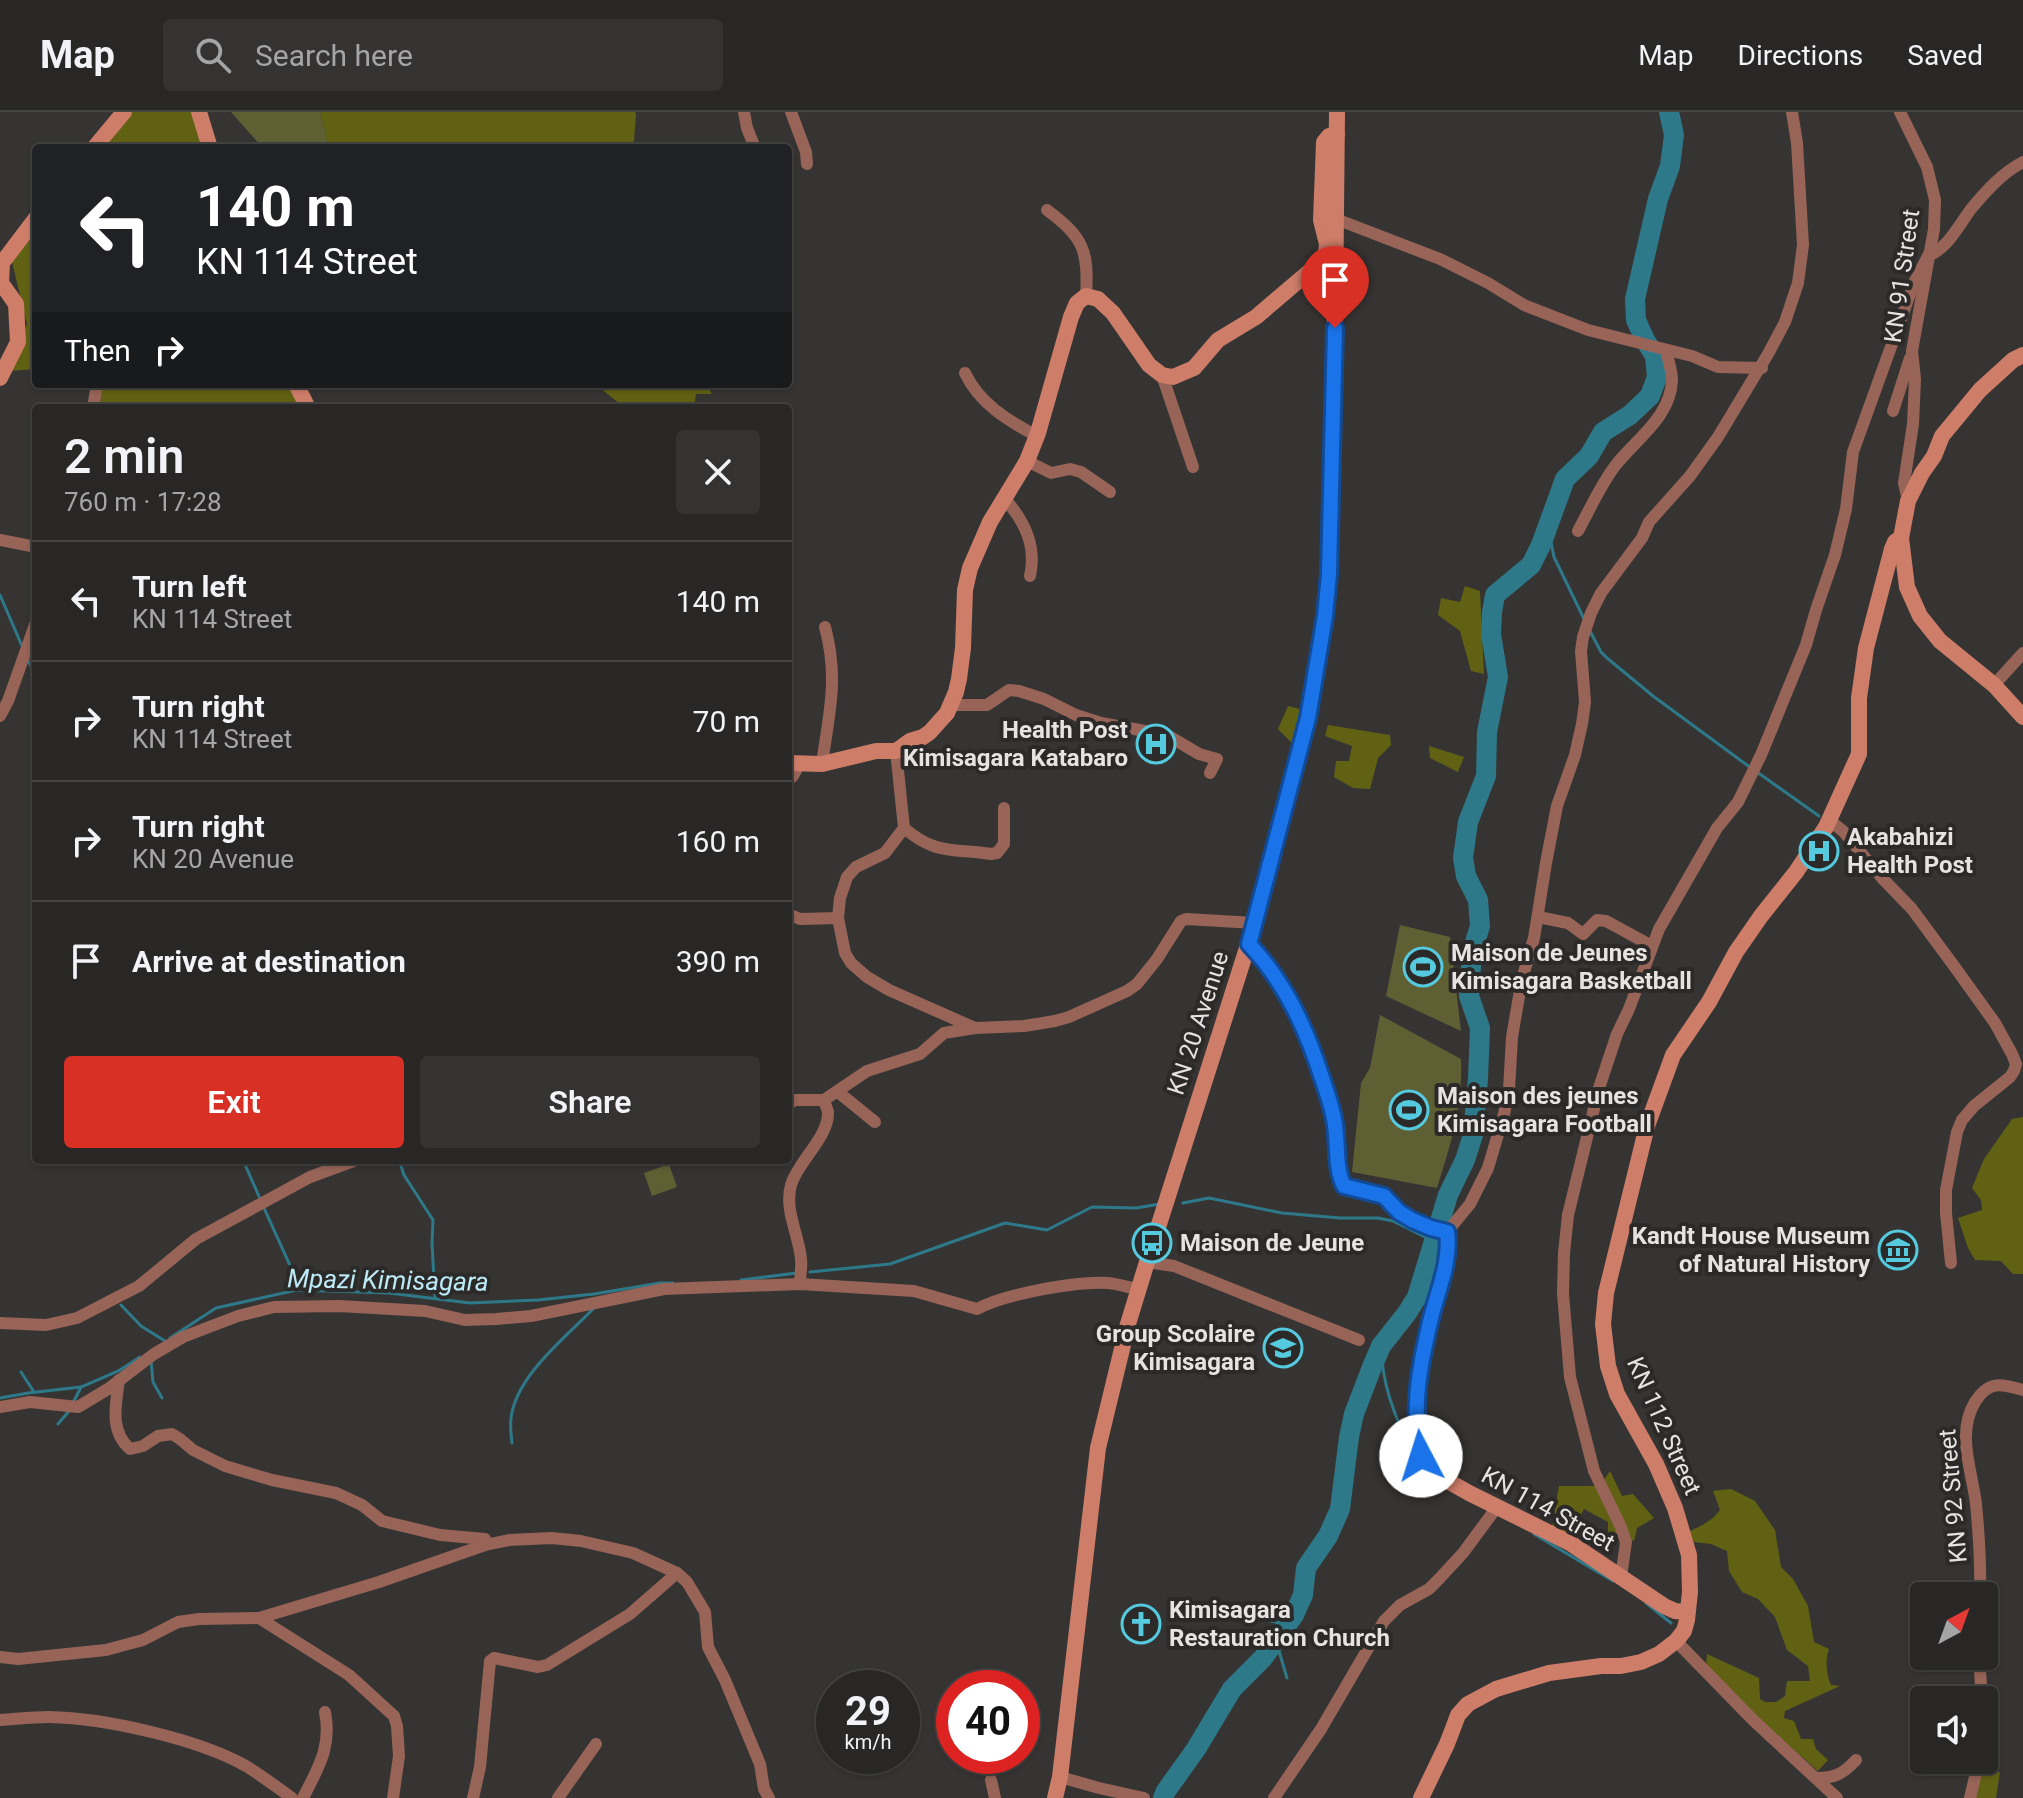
<!DOCTYPE html>
<meta charset="utf-8">
<style>
body{margin:0;font-family:Roboto,sans-serif;background:#343332;color:#f1f3f6;height:100vh;display:flex;flex-direction:column;font-size:30px;white-space:nowrap}
*{box-sizing:border-box;margin:0}
p{font-size:26px;color:#a5a5a7}
.icon{flex:none;width:44px;height:44px;fill:none;stroke:currentColor;stroke-width:2;stroke-linecap:round;stroke-linejoin:round}
.map{position:relative;flex:1;overflow:hidden}
.sheet{position:absolute;left:32px;top:292px;width:760px;height:760px;display:flex;flex-direction:column;background:#282726;border-radius:8px;box-shadow:0 2px 6px #0004,0 0 0 2px #444443}
.sheet>*{flex:none}
.hud{position:absolute;left:32px;top:32px;width:760px;height:244px;border-radius:8px;box-shadow:0 2px 6px #0004,0 0 0 2px #444443;background:#202124;color:#fff;overflow:hidden}
.needle{width:52px;rotate:41deg}
.controls{position:absolute;left:1910px;top:1470px;display:grid;gap:16px}
.controls a{display:grid;place-items:center;width:88px;height:88px;border-radius:8px;background:#282726;box-shadow:0 2px 6px #0004,0 0 0 2px #444443;font-size:40px}
.speed{position:absolute;left:816px;top:1558px;display:flex;gap:16px;font-size:40px;font-weight:700;text-align:center}
.speed>*{display:grid;place-content:center;width:104px;height:104px;border-radius:50%;background:#282726;box-shadow:0 2px 6px #0004,0 0 0 2px #444443;line-height:1}
.speed small{font-size:20px;font-weight:400}
.speed .limit{border:12px solid #d22;background:#fff;color:#111}
.pin{position:absolute;display:grid;place-items:center;width:68px;height:68px;color:#fff;margin:-82px -34px;border-radius:50% 50% 50% 0;rotate:-45deg;box-shadow:0 0 8px #0007}
.pin .icon{rotate:45deg}
.me{position:absolute;width:88px;margin:-44px;rotate:355deg;stroke-linejoin:round;filter:drop-shadow(0 0 6px #0008)}
.turn{display:flex;align-items:center;gap:28px;height:168px;padding:0 32px;font-size:36px}
.turn .icon{width:104px;height:104px;stroke-width:2.5}
.turn b{display:block;font-size:56px;line-height:68px}
.then{display:flex;align-items:center;height:76px;padding:0 32px;background:#0003;gap:16px;font-size:30px}
.round{display:grid;place-items:center;flex:none;width:84px;height:84px;border-radius:8px;background:#343332}
.overview{display:flex;align-items:center;justify-content:space-between;height:136px;padding:0 32px}
h1{font-size:48px;font-weight:600;line-height:60px}
.cta{display:flex;gap:16px;margin-top:auto;padding:16px 32px}
.cta a{flex:1;height:92px;border-radius:8px;background:#d93025;color:#fff;font-size:32px;font-weight:600;line-height:92px;text-align:center}
.cta a+a{background:#343332;color:#f1f3f6}
ul{padding:0;list-style:none}
li{display:flex;align-items:center;gap:24px;height:120px;padding:0 32px;border-top:2px solid #444443}
li div{flex:1}
li b{display:block;font-size:30px}
li em{font-style:normal}
header{display:flex;align-items:center;gap:48px;box-sizing:border-box;height:112px;padding:0 40px;background:#282726;border-bottom:2px solid #444443}
header strong{font-size:38px}
nav{display:flex;gap:44px;margin-inline-start:auto;font-size:28px}
.search{width:560px;height:72px;background:#343332;display:flex;align-items:center;gap:20px;box-sizing:border-box;padding:0 28px;border-radius:8px;color:#a5a5a7;font-size:30px}
.map>svg:first-child{display:block}
.green{fill:#5e5f33}
.forest{fill:#616114}
.lines{fill:none;stroke-linecap:round;stroke-linejoin:round}
.stream{stroke:#2e7989;stroke-width:3}
.river{stroke:#2e7989;stroke-width:20}
.street{stroke:#976457;stroke-width:12}
.secondary{stroke:#ce7d69;stroke-width:16}
.route-casing{stroke:#114b97;stroke-width:20}
.route{stroke:#1a73e8;stroke-width:14}
.labels{text-anchor:middle;dominant-baseline:central;stroke-width:8;stroke-linejoin:round;paint-order:stroke}
.street-label{font-size:24px;fill:#e6e4e3;stroke:#2c2a28}
.poi-label{font-size:24px;font-weight:bold;fill:#e6e4e3;stroke:#2c2a28;text-anchor:start}
.water-label{font-size:26px;font-style:italic;fill:#bceaf6;stroke:#2c2a28}
</style>
<header>
<strong>Map</strong>
<div class="search"><svg class="icon" aria-label="search" viewBox="0 0 24 24"><circle cx="10" cy="10" r="6"/><path d="M15 15l6 6"/></svg>Search here</div>
<nav><a>Map</a><a>Directions</a><a>Saved</a></nav>
</header>
<div class="map">
<svg width="2023" height="1686" viewBox="0 0 2023 1686">
<rect width="100%" height="100%" fill="#363432"/>
<!-- green -->
<g class="green">
<polygon points="231,0 320,0 329,36 263,36"/>
<polygon points="1400,813 1450,825 1461,919 1386,884"/>
<path d="M1380 903 1461 947C1463 995 1451 1031 1437 1076L1352 1060 1361 971 1370 956Z"/>
<polygon points="669,1052 677,1075 652,1084 644,1061"/>
</g>
<!-- forest -->
<g class="forest">
<polygon points="128,0 192,0 202,36 96,36"/>
<polygon points="320,0 635,0 636,2 634,29 623,36 329,36"/>
<polygon points="36,110 36,257 9,259 27,212 11,146"/>
<polygon points="92,272 293,272 305,296 89,296"/>
<polygon points="595,272 706,272 712,282 696,282 694,296 625,296"/>
<polygon points="1465,474 1480,479 1484,562 1471,559 1460,519 1438,503 1441,486 1460,490"/>
<polygon points="1288,594 1308,599 1296,646 1289,647 1291,630 1278,617"/>
<polygon points="1328,613 1390,623 1391,633 1378,646 1370,677 1353,676 1334,665 1336,649 1349,649 1352,634 1325,624"/>
<polygon points="1429,634 1464,645 1458,660 1430,646"/>
<polygon points="2023,1005 2023,1162 2013,1162 2001,1149 1975,1148 1968,1136 1958,1106 1982,1098 1981,1088 1972,1076 1984,1047 2012,1007"/>
<polygon points="1610,1359 1622,1384 1633,1382 1654,1406 1637,1416 1634,1429 1608,1420 1608,1410 1584,1397 1569,1427 1552,1415 1559,1374 1593,1374 1602,1371"/>
<path d="M1731 1377 1755 1389 1775 1418 1781 1455 1793 1467 1808 1494 1814 1530 1829 1537C1825 1548 1826 1562 1831 1573L1840 1574 1785 1599 1784 1606 1794 1609 1801 1627H1813L1816 1637 1828 1648 1818 1659 1747 1597 1706 1554 1707 1542 1759 1566 1760 1587 1765 1590H1776L1785 1584 1787 1569H1810L1808 1554 1787 1538 1775 1505 1758 1487 1742 1480 1729 1459 1727 1439 1711 1432 1694 1430 1687 1420C1700 1415 1712 1409 1720 1398L1713 1379Z"/>
<polygon points="2000,1660 1996,1686 1964,1686 1971,1665"/>
</g>
<g class="lines">
<!-- stream -->
<g class="stream">
<polyline points="1548,415 1554,445 1585,509"/>
<polyline points="0,483 22,534"/>
<polyline points="1590,519 1601,540 1607,546 1653,584 1751,656"/>
<polyline points="28,548 36,566"/>
<polyline points="1757,660 1819,704"/>
<polyline points="243,1048 261,1089"/>
<polyline points="399,1048 404,1063 433,1108 432,1131 435,1186"/>
<polyline points="1183,1091 1209,1086 1282,1101 1340,1106 1378,1106 1393,1109 1433,1129"/>
<polyline points="264,1096 293,1160 309,1179"/>
<polyline points="810,1160 890,1152 1005,1111 1047,1118 1092,1095 1136,1096 1160,1092"/>
<polyline points="741,1168 797,1161"/>
<polyline points="121,1193 141,1214 165,1229"/>
<polyline points="170,1226 216,1196 297,1178 389,1181 470,1191 538,1188 594,1182 660,1171 673,1171"/>
<path d="M1381 1234C1382 1273 1395 1308 1414 1341"/>
<polyline points="151,1249 153,1270 162,1286"/>
<polyline points="21,1260 34,1280"/>
<polyline points="0,1286 28,1281 81,1275 120,1258 140,1245"/>
<polyline points="74,1289 81,1275"/>
<polyline points="58,1312 69,1299"/>
<path d="M512 1331C511 1323 510 1314 511 1306 516 1264 565 1226 593 1197"/>
<polyline points="1534,1422 1613,1469"/>
<polyline points="1646,1491 1671,1511"/>
<polyline points="1249,1495 1265,1508 1288,1512"/>
<polyline points="1276,1529 1287,1566"/>
</g>
<!-- river -->
<polyline class="river" points="1163,1686 1166,1679 1196,1637 1232,1577 1263,1546 1294,1503 1303,1483 1306,1456 1328,1424 1340,1397 1349,1325 1354,1302 1372,1255 1381,1234 1407,1201 1417,1185 1448,1083 1465,1048 1473,1023 1478,967 1480,916 1469,884 1472,840 1480,814 1478,788 1466,764 1463,746 1468,710 1486,664 1487,620 1498,565 1491,522 1492,500 1495,483 1531,453 1541,433 1565,367 1589,344 1603,320 1630,303 1650,284 1657,265 1655,244 1645,228 1636,208 1635,187 1658,87 1670,54 1674,23 1669,0"/>
<!-- street -->
<g class="street">
<polyline points="744,0 747,16 755,36"/>
<polyline points="791,0 806,40 807,52"/>
<polyline points="1900,0 1927,55 1935,88 1934,117 1912,239 1915,267 1913,312 1904,371 1908,389"/>
<path d="M1047 98C1083 125 1089 138 1086 184"/>
<polyline points="1336,107 1440,147 1488,171 1524,193 1588,218 1692,244 1718,255 1762,256"/>
<path d="M1928 144C1947 137 1959 113 1971 97 1986 79 2002 61 2023 50"/>
<path d="M965 261C979 291 1008 309 1037 324"/>
<polyline points="1162,263 1193,355"/>
<polyline points="93,296 97,272"/>
<polyline points="1893,299 1910,246"/>
<polyline points="1027,349 1051,361 1070,357 1081,360 1110,380"/>
<path d="M1004 386C1024 408 1037 433 1030 464"/>
<path d="M1578 419C1590 397 1600 374 1615 354 1635 328 1671 305 1672 268 1672 259 1668 247 1666 238"/>
<polyline points="0,428 36,435"/>
<polyline points="1994,573 2023,541"/>
<polyline points="950,593 987,593 1009,578 1019,579 1044,587 1076,603 1101,611 1167,623 1199,642 1217,647 1210,661"/>
<polyline points="0,604 8,589 36,510"/>
<polyline points="896,639 904,716 885,741 856,755 847,765 840,786 838,806 845,841 851,851 867,865 889,878 975,916 1024,914 1055,909 1069,905 1127,879 1137,872 1157,847 1181,809 1186,807 1255,811"/>
<path d="M822 652C829 601 839 567 825 515"/>
<polyline points="788,668 793,664 799,653"/>
<polyline points="1829,708 1843,719 1882,766 1912,797 1954,854 1995,911 2012,942 2016,952 2014,959 2010,965 1974,994 1962,1008 1957,1020 1946,1078 1946,1101 1951,1151"/>
<path d="M904 716C937 744 953 736 991 742L997 741 1004 732V696"/>
<polyline points="788,802 800,807 838,806"/>
<polyline points="1538,805 1568,811 1583,822 1597,808 1606,809 1652,834"/>
<polyline points="838,980 875,1010"/>
<polyline points="788,992 795,988 824,988 867,959 920,942 944,921 975,916"/>
<polyline points="1431,1116 1447,1120 1470,1092 1488,1056 1504,1002 1509,978 1512,925 1522,867 1534,826 1546,751 1557,694 1575,643 1582,612 1585,590 1581,539 1583,525 1591,501 1601,481 1642,426 1649,410 1690,364 1718,325 1768,242 1785,210 1798,171 1803,133 1797,31 1792,0"/>
<polyline points="1147,1150 1174,1154 1359,1228"/>
<path d="M800 1172C800 1164 802 1155 801 1147 799 1123 784 1098 791 1073 798 1049 829 1025 828 1000 828 999 824 989 824 988"/>
<polyline points="0,1211 46,1213 77,1206 139,1174 196,1127 310,1065 356,1048"/>
<path d="M119 1268C116 1292 109 1319 130 1337L143 1334 158 1324 172 1322 180 1327 193 1338 225 1354 272 1368 336 1381 362 1393 382 1409 440 1423 485 1427V1433"/>
<path d="M0 1295 30 1290 78 1295 108 1277 154 1242 183 1225 238 1204 274 1195 339 1194 425 1199 465 1208 496 1207 531 1204 664 1177 800 1172 914 1179 977 1197C1005 1182 1076 1169 1108 1171 1118 1172 1129 1175 1139 1178"/>
<polyline points="1621,1465 1626,1430 1620,1413 1594,1359 1570,1265 1563,1182 1564,1141 1568,1103 1599,976 1617,922 1629,897 1659,817 1717,716 1738,690 1761,643 1806,533 1816,498 1835,443 1846,397 1853,340 1914,171 1928,144"/>
<path d="M1980 1484C1981 1453 1979 1423 1976 1392 1972 1358 1956 1321 1975 1290 1989 1268 2001 1272 2023 1278"/>
<polyline points="259,1506 349,1563 394,1604 397,1614 399,1644 393,1686"/>
<polyline points="1676,1529 1753,1608 1837,1686"/>
<polyline points="1979,1544 1982,1588"/>
<polyline points="0,1545 18,1547 106,1538 143,1528 178,1510 199,1507 259,1506 379,1470 485,1433 509,1428 552,1426 581,1429 633,1441 677,1461 687,1470 705,1500 708,1535 725,1568 760,1652 764,1677 769,1686"/>
<path d="M0 1608C16 1607 33 1605 49 1605 105 1606 198 1627 246 1654 262 1664 277 1675 292 1686"/>
<polyline points="1060,1665 1099,1676 1144,1686"/>
<path d="M1816 1666C1835 1666 1843 1662 1856 1648"/>
<polyline points="991,1668 995,1686"/>
<path d="M303 1686C318 1656 332 1635 325 1600"/>
<polyline points="473,1686 480,1655 490,1549 494,1546 538,1555 547,1553 630,1502 677,1461"/>
<polyline points="558,1686 596,1632"/>
<polyline points="1274,1686 1321,1617 1384,1509 1400,1493 1429,1477 1438,1468 1463,1441 1497,1395"/>
<polyline points="1970,1686 1979,1648"/>
</g>
<!-- secondary -->
<g class="secondary">
<polyline points="199,0 210,36"/>
<polyline points="94,36 124,0"/>
<polyline points="2023,243 2013,248 1980,278 1942,324 1934,344 1922,361 1908,389 1901,426 1907,475 1920,504 1940,529 1994,573 2023,605"/>
<polyline points="0,266 18,230 16,192 1,171 2,151 36,106"/>
<polyline points="296,272 308,296"/>
<polyline points="788,651 822,652 876,639 896,639 910,629 923,625 930,620 947,601 956,580 959,567 963,536 965,478 970,456 990,410 1027,349 1038,321 1071,205 1077,191 1086,184 1098,187 1113,201 1149,253 1162,263 1173,265 1194,256 1218,228 1256,205 1310,159 1326,141 1327,132 1321,108 1324,30 1329,24 1337,22"/>
<path d="M1249 832C1285 870 1306 916 1322 966 1327 981 1333 997 1335 1013 1339 1033 1336 1055 1344 1074L1384 1084 1399 1100 1412 1108 1431 1116"/>
<polyline points="1447,1120 1449,1131 1442,1168 1431,1204 1418,1280 1417,1311 1421,1344 1426,1353 1432,1360 1469,1381 1570,1431 1664,1494 1675,1499 1687,1500"/>
<polyline points="1055,1686 1060,1665 1098,1336 1128,1212 1147,1150 1255,811 1308,606 1325,504 1329,462 1334,303 1337,0"/>
<polyline points="1421,1686 1447,1632 1458,1603 1468,1592 1496,1577 1549,1561 1601,1554 1621,1554 1641,1550 1659,1542 1676,1529 1684,1519 1687,1508 1690,1480 1689,1443 1675,1396 1656,1352 1617,1282 1608,1254 1603,1212 1606,1181 1647,1014 1673,943 1709,890 1736,840 1761,804 1796,760 1826,715 1859,642 1859,586 1866,536 1892,437 1895,430 1901,426"/>
</g>
</g>
<g class="lines">
<defs>
<path id="route" d="M1335 216 1329 462 1325 504 1308 606 1249 832C1285 870 1306 916 1322 966 1327 981 1333 997 1335 1013 1338 1033 1335 1056 1344 1074L1384 1084 1399 1100 1412 1108 1431 1116 1447 1120C1451 1149 1438 1178 1431 1206 1423 1239 1415 1277 1417 1312 1418 1323 1420 1333 1421 1344"/>
</defs>
<!-- route casing -->
<use href="#route" class="route-casing"/>
<!-- route -->
<use href="#route" class="route"/>
</g>
<!-- icons -->
<defs>
<symbol id="hospital-ring" viewBox="-11 -11 22 22"><circle r="9.5" fill="#2c2a28" stroke="#55cadf" stroke-width="1.5"/><path d="M-5-5h3v3.5h4V-5h3V5h-3V1.5h-4V5h-3Z" fill="#55cadf"/></symbol>
<symbol id="stadium-ring" viewBox="-11 -11 22 22"><circle r="9.5" fill="#2c2a28" stroke="#55cadf" stroke-width="1.5"/><path d="M0-5a6.5 5 0 1 0 0 10a6.5 5 0 1 0 0-10ZM-3.5-1.8h7v3.6h-7Z" fill="#55cadf"/></symbol>
<symbol id="bus-ring" viewBox="-11 -11 22 22"><circle r="9.5" fill="#2c2a28" stroke="#55cadf" stroke-width="1.5"/><path d="M-5-6H5V4H4V6H2V4H-2V6H-4V4H-5ZM-3.5-4V0h7V-4ZM-3.5 1.2v1.5H-2V1.2ZM2 1.2v1.5H3.5V1.2Z" fill="#55cadf"/></symbol>
<symbol id="museum-ring" viewBox="-11 -11 22 22"><circle r="9.5" fill="#2c2a28" stroke="#55cadf" stroke-width="1.5"/><path d="M0-6L6-3V-2H-6V-3ZM-5-1h2V3h-2ZM-1-1h2V3h-2ZM3-1h2V3H3ZM-6 4H6V6H-6Z" fill="#55cadf"/></symbol>
<symbol id="school-ring" viewBox="-11 -11 22 22"><circle r="9.5" fill="#2c2a28" stroke="#55cadf" stroke-width="1.5"/><path d="M0-5L7-2L0 1L-7-2ZM-4 1L0 2.5L4 1V4Q0 6-4 4Z" fill="#55cadf"/></symbol>
<symbol id="church-ring" viewBox="-11 -11 22 22"><circle r="9.5" fill="#2c2a28" stroke="#55cadf" stroke-width="1.5"/><path d="M-1.2-6h2.4v3.5h3.3v2.4h-3.3V6h-2.4V-.1h-3.3v-2.4h3.3Z" fill="#55cadf"/></symbol>
</defs>
<g fill-rule="evenodd">
<use href="#hospital-ring" x="1134" y="610" width="44" height="44"/>
<use href="#hospital-ring" x="1797" y="717" width="44" height="44"/>
<use href="#stadium-ring" x="1401" y="833" width="44" height="44"/>
<use href="#stadium-ring" x="1387" y="976" width="44" height="44"/>
<use href="#bus-ring" x="1130" y="1109" width="44" height="44"/>
<use href="#museum-ring" x="1876" y="1116" width="44" height="44"/>
<use href="#school-ring" x="1261" y="1214" width="44" height="44"/>
<use href="#church-ring" x="1119" y="1490" width="44" height="44"/>
</g>
<g class="labels">
<!-- street labels -->
<g class="street-label">
<text transform="translate(1902 164) rotate(-82)">KN 91 Street</text>
<text transform="translate(1198 911) rotate(-72)">KN 20 Avenue</text>
<text transform="translate(1664 1314) rotate(66)">KN 112 Street</text>
<text transform="translate(1953 1384) rotate(-95)">KN 92 Street</text>
<text transform="translate(1548 1397) rotate(29)">KN 114 Street</text>
</g>
<!-- poi labels -->
<g class="poi-label">
<text x="1128" y="618" text-anchor="end">Health Post<tspan x="1128" dy="28">Kimisagara Katabaro</tspan></text>
<text x="1847" y="725">Akabahizi<tspan x="1847" dy="28">Health Post</tspan></text>
<text x="1451" y="841">Maison de Jeunes<tspan x="1451" dy="28">Kimisagara Basketball</tspan></text>
<text x="1437" y="984">Maison des jeunes<tspan x="1437" dy="28">Kimisagara Football</tspan></text>
<text x="1870" y="1124" text-anchor="end">Kandt House Museum<tspan x="1870" dy="28">of Natural History</tspan></text>
<text x="1180" y="1131">Maison de Jeune</text>
<text x="1255" y="1222" text-anchor="end">Group Scolaire<tspan x="1255" dy="28">Kimisagara</tspan></text>
<text x="1169" y="1498">Kimisagara<tspan x="1169" dy="28">Restauration Church</tspan></text>
</g>
<!-- water labels -->
<g class="water-label">
<text transform="translate(388 1168) rotate(1)">Mpazi Kimisagara</text>
</g>
</g>
</svg>
<div class="controls">
<a><svg class="needle" viewBox="-14 -14 28 28"><path d="M0-13l5 13h-10z" fill="#e53935"/><path d="M0 13l5-13h-10z" fill="#a5a5a7"/></svg></a>
<a><svg class="icon" aria-label="sound" viewBox="0 0 24 24"><path d="M4 9h4l5-4v14l-5-4H4zM17 9q2 3 0 6"/></svg></a>
</div>
<div class="speed"><div>29<small>km/h</small></div><div class="limit">40</div></div>
<div class="pin" style="left:1335px;top:216px;background:#d93025"><svg class="icon" aria-label="arrive" viewBox="0 0 24 24"><path d="M6 21V4h12l-3 4 3 4H6"/></svg></div>
<svg class="me" style="left:1421px;top:1344px" viewBox="-20 -20 40 40"><circle r="19" fill="#fff"/><path d="M0-13L10 11 0 6-10 11z" fill="#1a73e8"/></svg>
<div class="hud">
<div class="turn"><svg class="icon" aria-label="left" viewBox="0 0 24 24"><path d="M17 20v-9H6M10 6l-5 5 5 5"/></svg><div><b>140 m</b>KN 114 Street</div></div>
<div class="then">Then<svg class="icon" aria-label="right" viewBox="0 0 24 24"><path d="M7 20v-9h11M14 6l5 5-5 5"/></svg></div>
</div>
<section class="sheet">
<div class="overview"><div><h1>2 min</h1><p>760 m · 17:28</p></div><a class="round"><svg class="icon" aria-label="close" viewBox="0 0 24 24"><path d="M6 6l12 12M18 6L6 18"/></svg></a></div>
<ul>
<li><svg class="icon" aria-label="left" viewBox="0 0 24 24"><path d="M17 20v-9H6M10 6l-5 5 5 5"/></svg><div><b>Turn left</b><p>KN 114 Street</p></div><em>140 m</em></li>
<li><svg class="icon" aria-label="right" viewBox="0 0 24 24"><path d="M7 20v-9h11M14 6l5 5-5 5"/></svg><div><b>Turn right</b><p>KN 114 Street</p></div><em>70 m</em></li>
<li><svg class="icon" aria-label="right" viewBox="0 0 24 24"><path d="M7 20v-9h11M14 6l5 5-5 5"/></svg><div><b>Turn right</b><p>KN 20 Avenue</p></div><em>160 m</em></li>
<li><svg class="icon" aria-label="arrive" viewBox="0 0 24 24"><path d="M6 21V4h12l-3 4 3 4H6"/></svg><div><b>Arrive at destination</b></div><em>390 m</em></li>
</ul>
<div class="cta"><a>Exit</a><a>Share</a></div>
</section>
</div>
